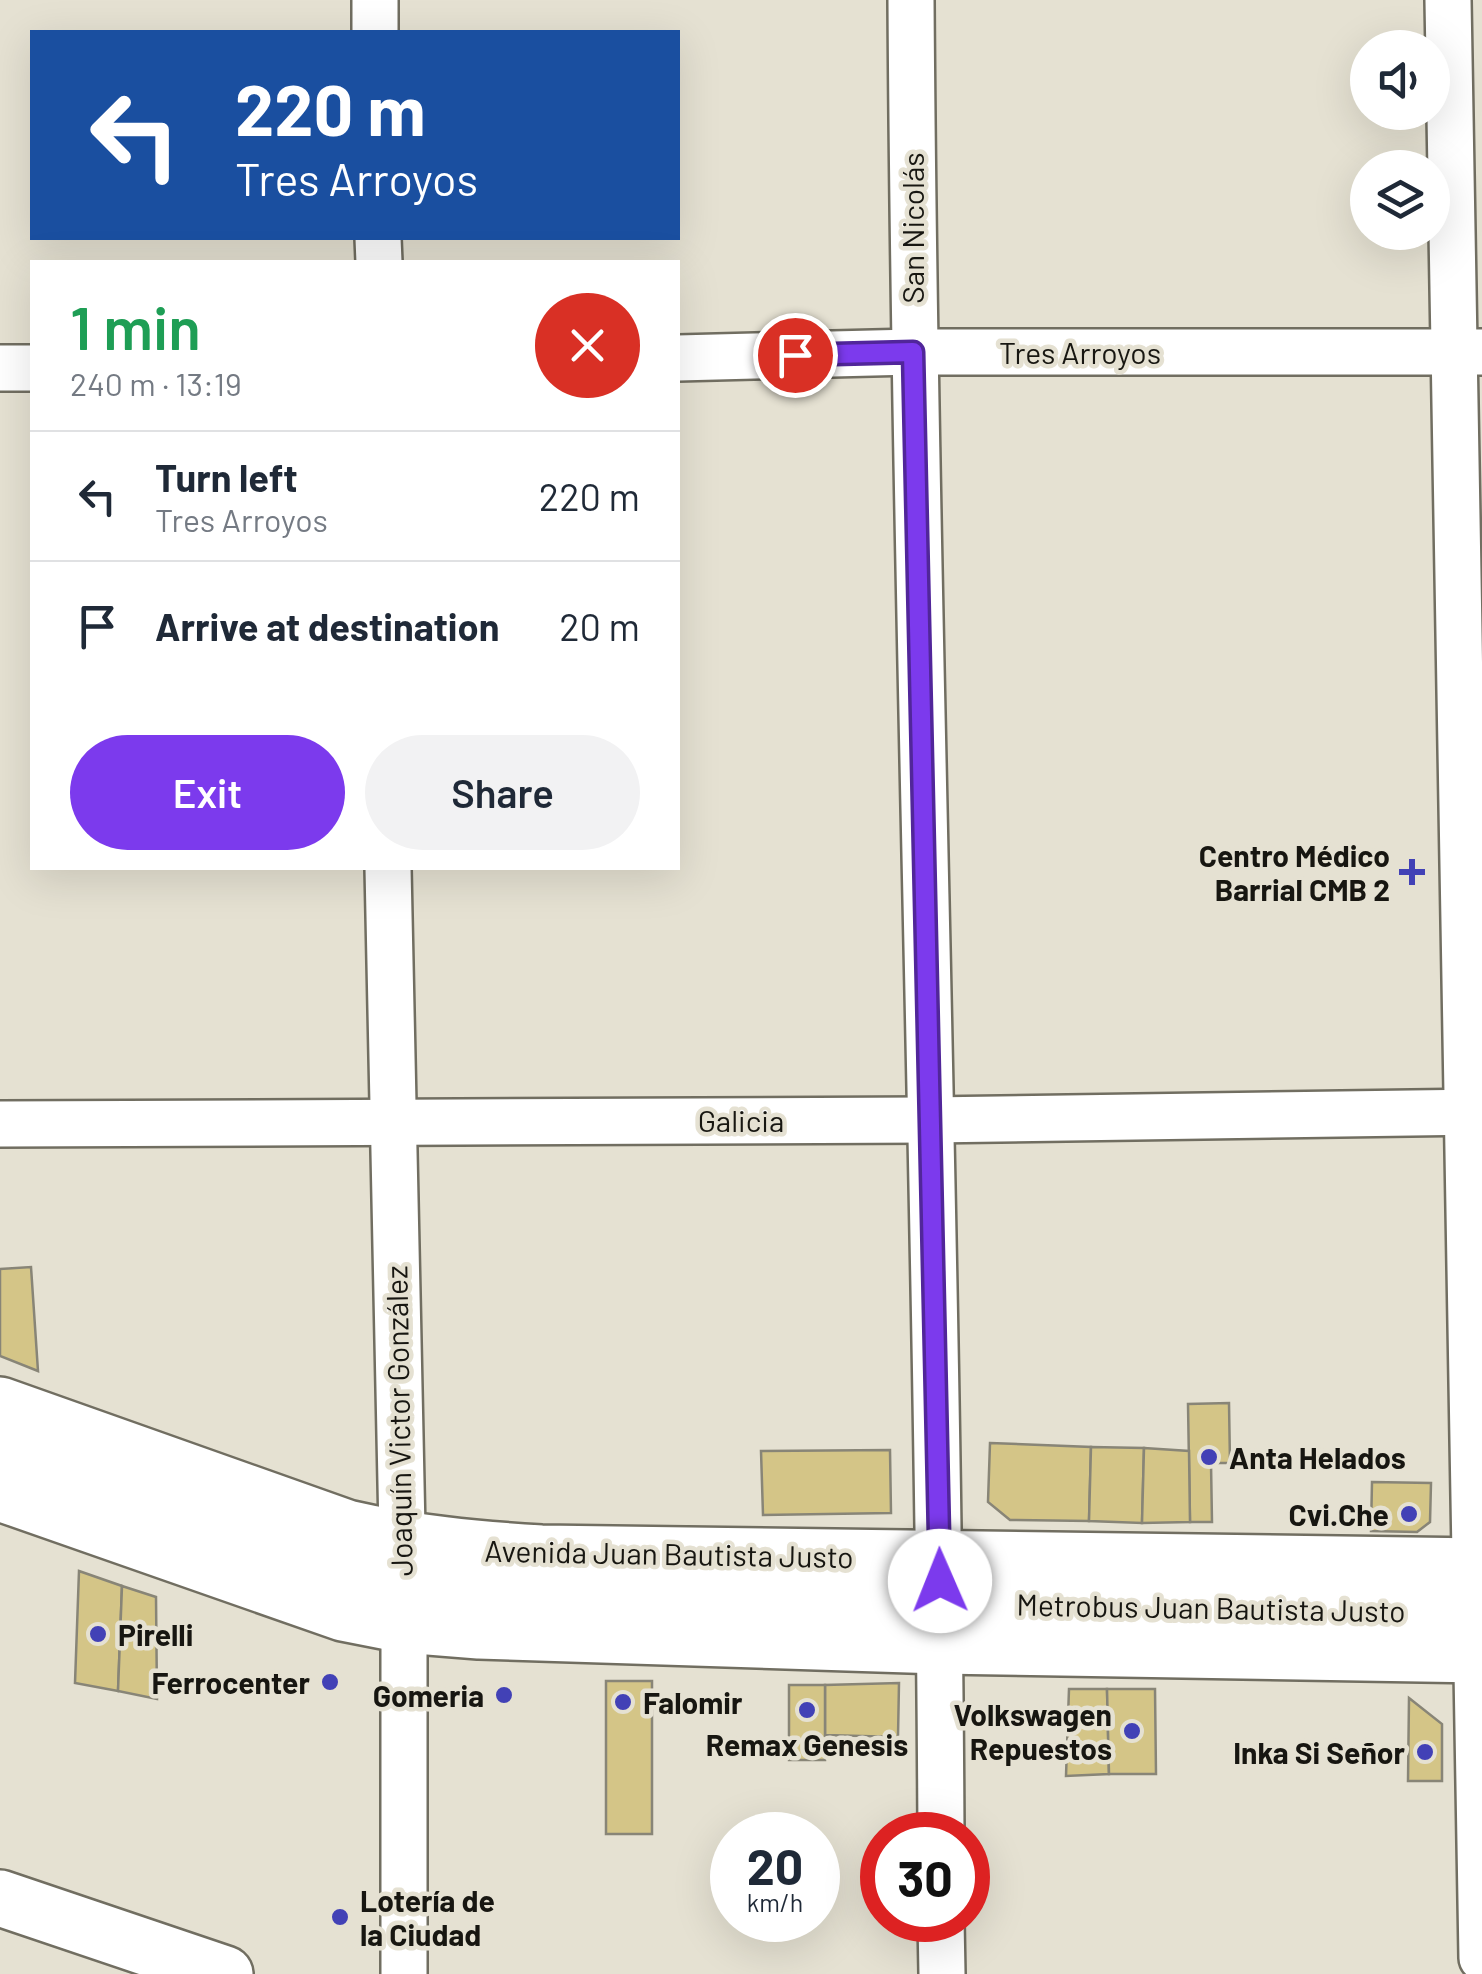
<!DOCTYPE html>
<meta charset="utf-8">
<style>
body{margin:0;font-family:Barlow,sans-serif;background:#f2f2f3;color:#1f2937;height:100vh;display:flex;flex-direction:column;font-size:38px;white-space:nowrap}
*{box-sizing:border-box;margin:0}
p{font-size:32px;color:#747a83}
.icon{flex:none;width:55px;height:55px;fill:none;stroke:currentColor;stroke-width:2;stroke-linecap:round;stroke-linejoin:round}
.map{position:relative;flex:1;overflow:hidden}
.sheet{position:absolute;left:30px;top:260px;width:650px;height:610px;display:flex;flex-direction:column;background:#fff;border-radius:0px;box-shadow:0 10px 40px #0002}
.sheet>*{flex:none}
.top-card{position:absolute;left:30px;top:30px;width:650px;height:210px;border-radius:0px;box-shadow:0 10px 40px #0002;background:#1a4fa0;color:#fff;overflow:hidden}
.buttons{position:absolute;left:1350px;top:30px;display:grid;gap:20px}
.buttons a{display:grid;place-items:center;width:100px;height:100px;border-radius:50%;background:#fff;box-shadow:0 10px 40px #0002;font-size:50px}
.speed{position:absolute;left:710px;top:1812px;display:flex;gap:20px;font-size:50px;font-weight:700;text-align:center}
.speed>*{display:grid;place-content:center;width:130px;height:130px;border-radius:50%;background:#fff;box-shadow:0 10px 40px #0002;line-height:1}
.speed small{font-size:25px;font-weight:400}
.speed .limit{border:15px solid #d22;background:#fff;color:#111}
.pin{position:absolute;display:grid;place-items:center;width:85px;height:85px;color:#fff;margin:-42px;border:5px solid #fff;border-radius:50%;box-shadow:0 2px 10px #0007}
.me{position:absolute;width:110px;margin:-55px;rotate:359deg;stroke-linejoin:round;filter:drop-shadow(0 0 8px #0008)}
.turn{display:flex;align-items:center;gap:35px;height:210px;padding:0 40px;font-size:45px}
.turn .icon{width:130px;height:130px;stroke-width:2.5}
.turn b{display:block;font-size:70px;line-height:85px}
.round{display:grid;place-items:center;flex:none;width:105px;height:105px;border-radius:52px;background:#f2f2f3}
.overview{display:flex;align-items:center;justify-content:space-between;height:170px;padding:0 40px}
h1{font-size:60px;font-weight:600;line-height:75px;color:#1e9e55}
.action{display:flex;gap:20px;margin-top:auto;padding:20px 40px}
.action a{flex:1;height:115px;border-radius:60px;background:#7c3aed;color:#fff;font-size:40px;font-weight:600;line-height:115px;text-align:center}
.action a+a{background:#f2f2f3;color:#1f2937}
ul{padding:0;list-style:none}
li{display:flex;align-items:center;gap:30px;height:130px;padding:0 40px;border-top:2px solid #e0e1e3}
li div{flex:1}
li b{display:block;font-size:38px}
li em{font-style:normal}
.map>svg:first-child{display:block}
.building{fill:#d4c587;stroke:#888577;stroke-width:2.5}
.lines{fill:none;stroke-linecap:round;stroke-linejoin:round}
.minor-casing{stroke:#716e61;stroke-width:50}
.major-casing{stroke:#716e61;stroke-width:60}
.minor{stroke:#fff;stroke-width:45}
.major{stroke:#fff;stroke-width:55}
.route-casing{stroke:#51269a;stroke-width:25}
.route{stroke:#7c3aed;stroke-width:18}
.poi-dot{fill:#4241b6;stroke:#e5e1d2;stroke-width:4}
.labels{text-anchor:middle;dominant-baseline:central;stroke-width:9;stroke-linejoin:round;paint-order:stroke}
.street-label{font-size:30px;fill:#171611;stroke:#e5e1d2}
.poi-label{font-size:30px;font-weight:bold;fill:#171611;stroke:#e5e1d2;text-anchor:end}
</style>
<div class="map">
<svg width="1482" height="1974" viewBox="0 0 1482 1974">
<rect width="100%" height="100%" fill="#e5e1d2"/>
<!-- building -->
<g class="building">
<polygon points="31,1267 38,1371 0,1356 0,1269"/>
<polygon points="1229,1403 1230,1463 1211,1463 1212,1522 1190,1522 1188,1404"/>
<polygon points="990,1443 1091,1447 1089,1521 1010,1520 988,1502"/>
<polygon points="1091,1447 1144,1448 1142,1523 1089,1521"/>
<polygon points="1144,1448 1189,1451 1190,1522 1142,1523"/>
<polygon points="890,1450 891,1513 763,1515 761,1451"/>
<polygon points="1372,1482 1431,1483 1430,1522 1417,1532 1371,1531"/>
<polygon points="79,1571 122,1586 118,1691 75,1683"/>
<polygon points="122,1586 156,1597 157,1699 118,1691"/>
<rect x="606" y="1681" width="46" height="153"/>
<polygon points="899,1683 898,1737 825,1735 825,1685"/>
<rect x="789" y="1685" width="36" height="75"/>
<polygon points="1069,1689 1107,1689 1109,1774 1066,1776"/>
<polygon points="1107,1689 1155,1689 1156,1774 1109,1774"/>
<polygon points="1409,1698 1442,1724 1442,1781 1408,1781"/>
</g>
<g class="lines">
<defs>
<g id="minor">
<polyline points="375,0 375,32"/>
<path d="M911 0C915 612 938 1223 941 1835"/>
<polyline points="1448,0 1482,1958"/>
<polyline points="378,238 379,262"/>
<polyline points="678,358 913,352 1482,352"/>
<polyline points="0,368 32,368"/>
<polyline points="388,868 404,1625 404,1974"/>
<polyline points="0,1124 929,1120 1482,1112"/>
<polyline points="0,1453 342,1570 401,1581 459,1586 939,1603 1482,1611"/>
<polyline points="941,1920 942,1974"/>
</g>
<g id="major">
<path d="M0 1405 347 1528C412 1543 475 1549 541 1553L1482 1566"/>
<polyline points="0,1493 343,1613 404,1625 479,1631 940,1646 1482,1655"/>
<polyline points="0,1898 225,1974"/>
</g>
</defs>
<!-- minor casing -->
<use href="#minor" class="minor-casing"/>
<!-- major casing -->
<use href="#major" class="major-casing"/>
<!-- minor -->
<use href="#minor" class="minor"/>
<!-- major -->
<use href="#major" class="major"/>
</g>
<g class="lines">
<defs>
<polyline id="route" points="795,355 913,352 940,1581"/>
</defs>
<!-- route casing -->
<use href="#route" class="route-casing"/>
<!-- route -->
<use href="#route" class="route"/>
</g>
<!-- markers -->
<g class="poi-dot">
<path d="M1407 857h10v10h10v10h-10v10h-10v-10h-10v-10h10z"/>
<circle cx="1209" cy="1457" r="10"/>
<circle cx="1409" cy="1514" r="10"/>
<circle cx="98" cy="1634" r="10"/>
<circle cx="330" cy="1682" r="10"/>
<circle cx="504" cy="1695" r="10"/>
<circle cx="623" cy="1702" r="10"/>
<circle cx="807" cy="1710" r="10"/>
<circle cx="1132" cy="1731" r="10"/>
<circle cx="1425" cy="1752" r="10"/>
<circle cx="340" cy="1917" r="10"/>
</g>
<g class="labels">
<!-- street labels -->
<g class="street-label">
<text transform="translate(912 228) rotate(-90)">San Nicolás</text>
<text x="1080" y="352">Tres Arroyos</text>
<text x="741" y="1120">Galicia</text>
<text transform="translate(398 1421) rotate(-91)">Joaquín Victor González</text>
<text transform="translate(669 1553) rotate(1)">Avenida Juan Bautista Justo</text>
<text transform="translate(1211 1607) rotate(1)">Metrobus Juan Bautista Justo</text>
</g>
<!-- poi labels -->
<g class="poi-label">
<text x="1390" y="855">Centro Médico<tspan x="1390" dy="34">Barrial CMB 2</tspan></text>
<text x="1229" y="1457" text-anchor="start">Anta Helados</text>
<text x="1389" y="1514">Cvi.Che</text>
<text x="118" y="1634" text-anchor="start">Pirelli</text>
<text x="310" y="1682">Ferrocenter</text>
<text x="484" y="1695">Gomeria</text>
<text x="643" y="1702" text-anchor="start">Falomir</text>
<text x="1112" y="1714">Volkswagen<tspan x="1112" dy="34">Repuestos</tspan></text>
<text x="807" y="1744" text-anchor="middle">Remax Genesis</text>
<text x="1405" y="1752">Inka Si Señor</text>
<text x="360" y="1900" text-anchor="start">Lotería de<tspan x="360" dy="34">la Ciudad</tspan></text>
</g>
</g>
</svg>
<div class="buttons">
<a><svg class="icon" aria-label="sound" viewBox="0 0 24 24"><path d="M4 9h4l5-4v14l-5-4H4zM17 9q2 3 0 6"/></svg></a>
<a><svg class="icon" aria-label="layers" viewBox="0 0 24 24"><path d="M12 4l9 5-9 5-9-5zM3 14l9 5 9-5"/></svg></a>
</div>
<div class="speed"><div>20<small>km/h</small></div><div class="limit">30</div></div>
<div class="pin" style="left:795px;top:355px;background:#d93025"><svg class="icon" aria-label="arrive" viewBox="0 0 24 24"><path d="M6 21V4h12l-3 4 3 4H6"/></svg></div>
<svg class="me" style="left:940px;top:1581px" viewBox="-20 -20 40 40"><circle r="19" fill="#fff"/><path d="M0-13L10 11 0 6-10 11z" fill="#7c3aed"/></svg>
<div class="top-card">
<div class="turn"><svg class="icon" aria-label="left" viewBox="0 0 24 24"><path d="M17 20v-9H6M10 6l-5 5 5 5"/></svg><div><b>220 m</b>Tres Arroyos</div></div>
</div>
<section class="sheet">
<div class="overview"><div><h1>1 min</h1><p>240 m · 13:19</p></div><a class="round" style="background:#d93025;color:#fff"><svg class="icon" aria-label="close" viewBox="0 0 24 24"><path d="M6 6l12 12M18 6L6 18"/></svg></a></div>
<ul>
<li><svg class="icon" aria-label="left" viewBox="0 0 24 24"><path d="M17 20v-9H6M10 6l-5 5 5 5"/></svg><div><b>Turn left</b><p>Tres Arroyos</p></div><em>220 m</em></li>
<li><svg class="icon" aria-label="arrive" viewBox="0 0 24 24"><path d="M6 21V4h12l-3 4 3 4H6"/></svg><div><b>Arrive at destination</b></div><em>20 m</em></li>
</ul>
<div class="action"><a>Exit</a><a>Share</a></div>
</section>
</div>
